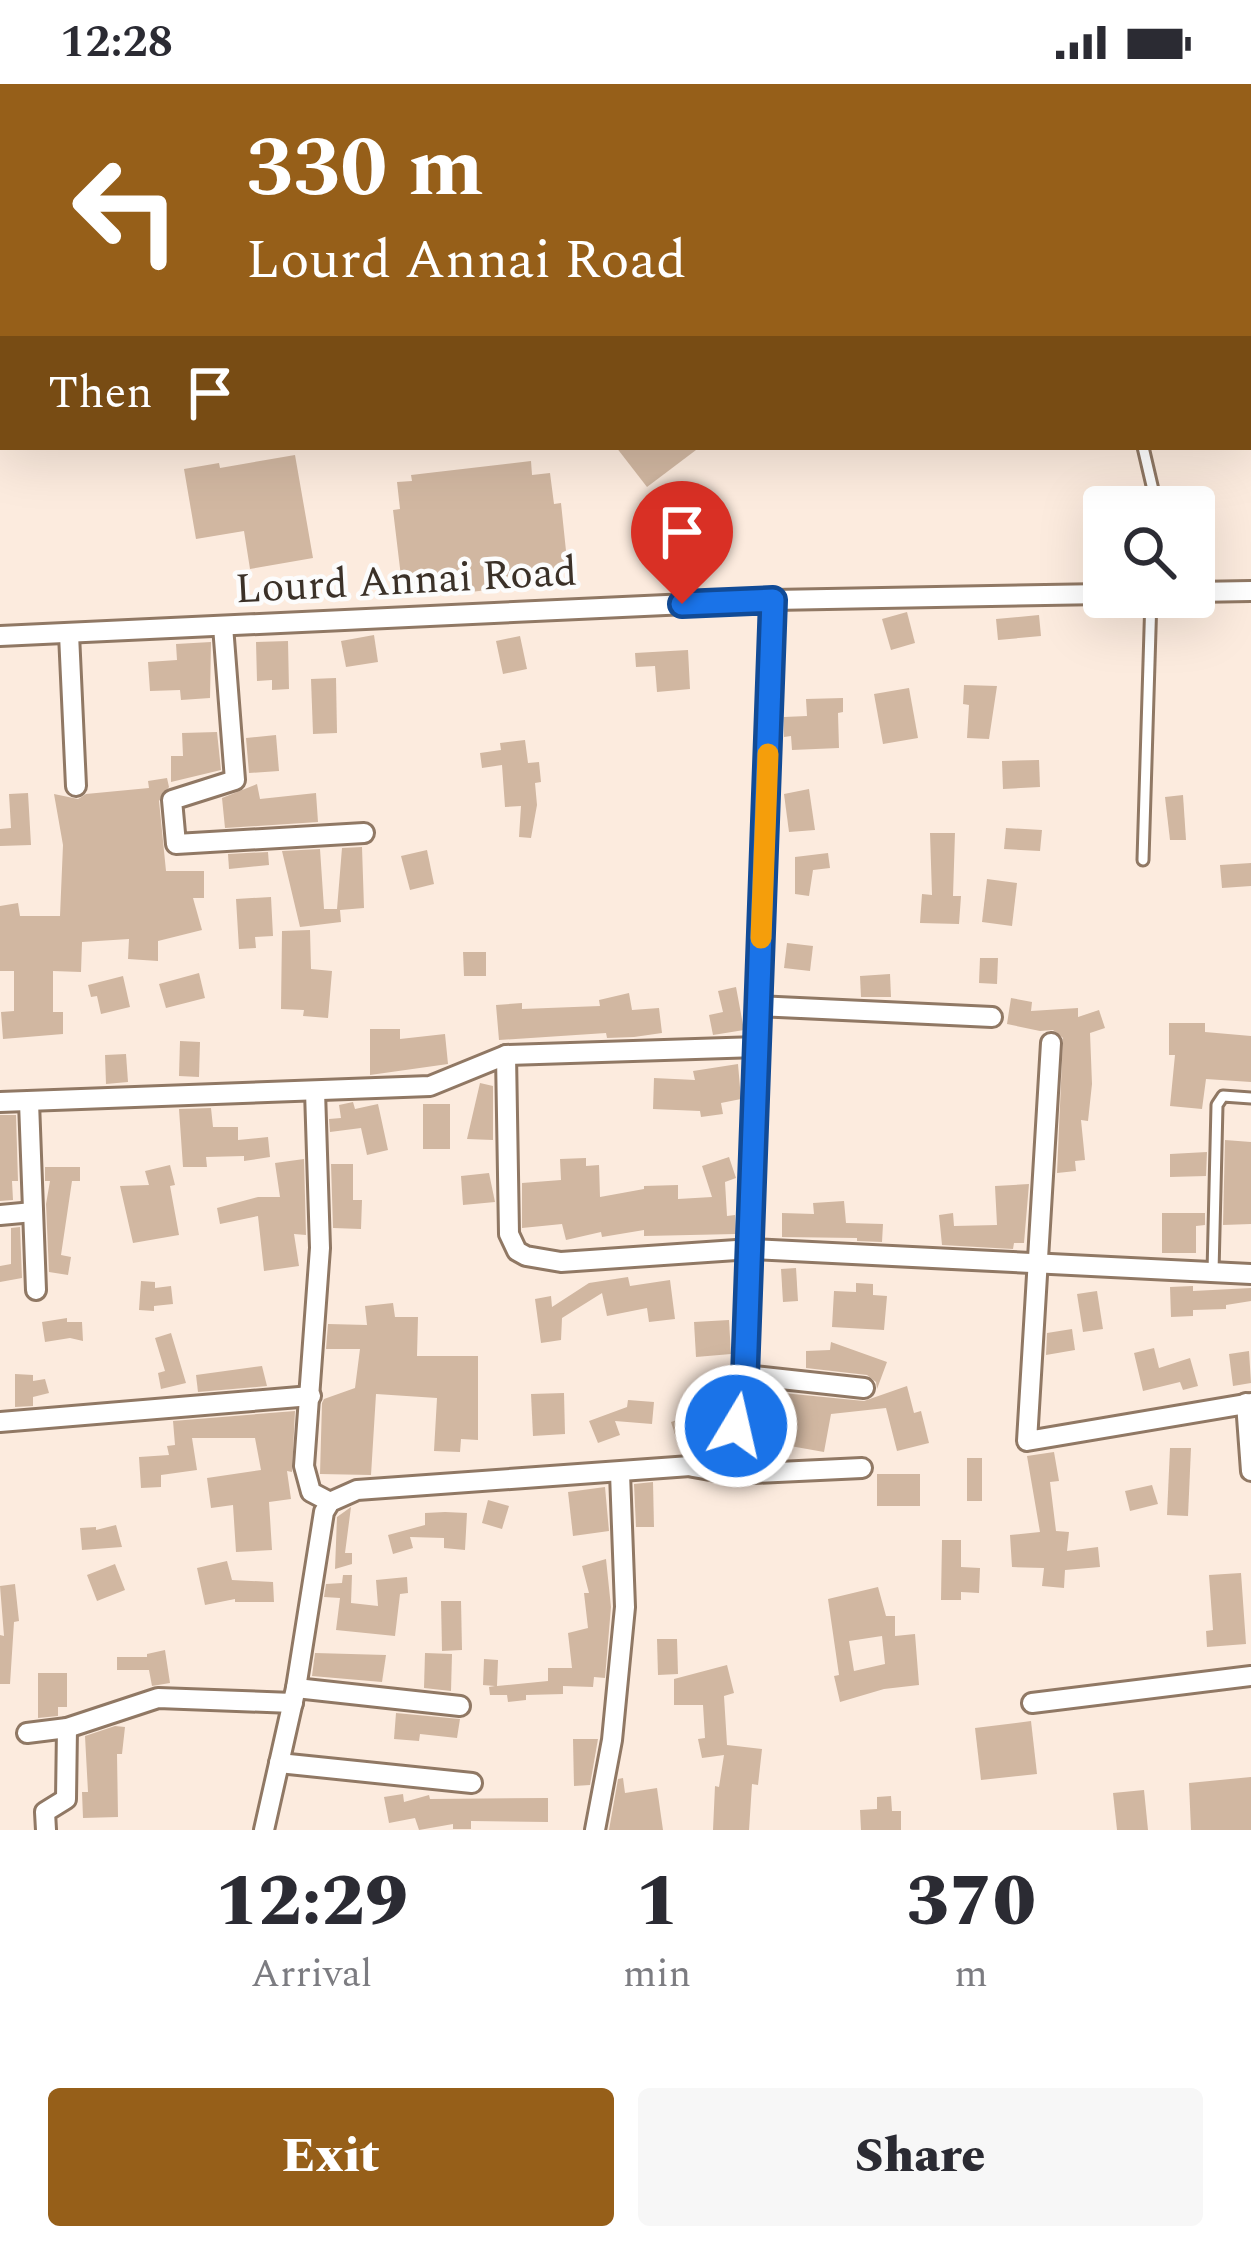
<!DOCTYPE html>
<style>
body{margin:0;font-family:Spectral,serif;background:#f7f7f7;color:#2b2b33;height:100vh;display:flex;flex-direction:column;font-size:45px;white-space:nowrap}
*{box-sizing:border-box;margin:0}
p{font-size:39px;color:#7c7c81}
.icon{flex:none;width:66px;height:66px;fill:none;stroke:currentColor;stroke-width:2;stroke-linecap:round;stroke-linejoin:round}
.map{position:relative;height:1746px;overflow:hidden}
.sheet{display:flex;flex-direction:column;background:#fff;flex:1}
.sheet>*{flex:none}
.guide{position:absolute;left:0px;top:0px;width:1251px;height:366px;box-shadow:0 12px 48px #0002;background:#965f19;color:#fff;overflow:hidden}
.controls{position:absolute;left:1083px;top:402px;display:grid;gap:24px}
.controls a{display:grid;place-items:center;width:132px;height:132px;border-radius:12px;background:#fff;box-shadow:0 12px 48px #0002;font-size:60px}
.pin{position:absolute;display:grid;place-items:center;width:102px;height:102px;color:#fff;margin:-123px -51px;border-radius:50% 50% 50% 0;rotate:-45deg;box-shadow:0 0 12px #0007}
.pin .icon{rotate:45deg}
.me{position:absolute;width:132px;margin:-66px;rotate:9deg;stroke-linejoin:round;filter:drop-shadow(0 0 9px #0008)}
.turn{display:flex;align-items:center;gap:42px;height:252px;padding:0 48px;font-size:54px}
.turn .icon{width:156px;height:156px;stroke-width:2.5}
.turn b{display:block;font-size:84px;line-height:102px}
.then{display:flex;align-items:center;height:114px;padding:0 48px;background:#0003;gap:24px;font-size:45px}
.eta{display:flex;justify-content:space-evenly;align-items:center;height:204px;text-align:center}
.eta b{font-size:72px;font-weight:800;line-height:84px}
.cta{display:flex;gap:24px;margin-top:auto;padding:24px 48px}
.cta a{flex:1;height:138px;border-radius:12px;background:#965f19;color:#fff;font-size:48px;font-weight:800;line-height:138px;text-align:center}
.cta a+a{background:#f7f7f7;color:#2b2b33}
.status{display:flex;justify-content:space-between;align-items:center;height:84px;padding:0 60px;background:#fff;direction:ltr}
.status svg{height:33px;fill:currentColor}
.map>svg:first-child{display:block}
.building{fill:#d1b7a1;fill-rule:evenodd}
.lines{fill:none;stroke-linecap:round;stroke-linejoin:round}
.lane-casing{stroke:#907864;stroke-width:15}
.street-casing{stroke:#907864;stroke-width:24}
.lane{stroke:#fff;stroke-width:9}
.street{stroke:#fff;stroke-width:18}
.route-casing{stroke:#114b97;stroke-width:30}
.route{stroke:#1a73e8;stroke-width:21}
.slow{stroke:#f59e0b;stroke-width:21}
.labels{text-anchor:middle;dominant-baseline:central;stroke-width:9;stroke-linejoin:round;paint-order:stroke}
.street-label{font-size:42px;fill:#3b3128;stroke:#fcfcfc}
</style>
<div class="status"><b>12:28</b><svg viewBox="0 0 49 12"><path d="M0 12V9h3v3zM5 12V6h3v6zM10 12V3h3v9zM15 12V0h3v12zM26 1h20v11H26zM47 4h2v5h-2z"/></svg></div>
<div class="map">
<svg width="1251" height="1746" viewBox="0 0 1251 1746">
<rect width="100%" height="100%" fill="#fcebde"/>
<!-- building -->
<g class="building">
<polygon points="616,363 700,363 647,403"/>
<polygon points="295,371 313,474 250,485 244,447 196,455 184,385 219,379 220,384"/>
<polygon points="531,377 532,391 550,389 554,420 561,419 568,486 494,494 495,505 471,508 469,493 402,501 393,426 400,425 397,398 412,397 411,391"/>
<polygon points="907,528 915,559 891,566 882,535"/>
<polygon points="1039,531 1041,552 998,556 996,535"/>
<polygon points="374,551 378,578 346,583 341,557"/>
<polygon points="520,552 527,585 503,590 496,557"/>
<polygon points="288,557 289,605 272,606 272,596 257,597 256,558"/>
<polygon points="211,558 210,614 181,616 180,606 150,607 148,578 177,576 176,560"/>
<polygon points="688,566 690,605 657,608 655,582 636,583 635,569"/>
<polygon points="336,594 337,649 313,650 311,595"/>
<polygon points="964,601 997,602 989,655 967,654 969,621 963,620"/>
<polygon points="909,604 918,654 883,660 874,610"/>
<polygon points="843,614 843,628 838,629 839,664 792,666 791,652 784,653 784,633 807,632 806,615"/>
<polygon points="217,648 221,686 171,698 171,672 183,672 182,649"/>
<polygon points="276,651 279,687 249,689 246,654"/>
<polygon points="525,656 528,679 539,678 541,698 535,699 537,721 531,754 519,753 521,722 505,723 502,681 482,684 480,669 501,666 500,659"/>
<polygon points="1039,676 1040,703 1003,705 1002,677"/>
<polygon points="167,694 169,703 159,717 166,787 204,787 204,814 193,814 202,846 158,857 158,877 128,875 129,855 82,858 81,888 53,887 53,928 63,928 63,950 3,955 1,928 14,927 14,887 0,887 0,822 18,819 20,832 60,832 63,761 54,710 78,715 86,710 149,704 148,697"/>
<polygon points="257,700 260,715 316,709 318,738 225,744 222,714"/>
<polygon points="809,705 815,746 789,748 784,710"/>
<polygon points="28,709 31,761 0,762 0,745 11,744 9,710"/>
<polygon points="1183,711 1186,756 1170,756 1165,713"/>
<polygon points="1006,744 1042,746 1040,767 1004,765"/>
<polygon points="930,749 955,749 953,812 961,812 959,840 920,839 922,810 932,811"/>
<polygon points="362,763 364,824 340,826 341,838 300,843 282,767 320,765 324,825 337,825 342,764"/>
<polygon points="427,766 434,800 410,806 401,772"/>
<polygon points="268,768 269,781 229,785 228,770"/>
<polygon points="828,769 830,784 813,786 809,812 795,810 795,773"/>
<polygon points="1251,779 1251,802 1222,804 1220,781"/>
<polygon points="987,795 1017,799 1012,842 982,838"/>
<polygon points="271,813 273,852 255,853 256,864 239,865 236,815"/>
<polygon points="310,846 311,885 332,887 328,934 303,932 304,926 281,925 282,847"/>
<polygon points="787,859 813,862 810,887 784,884"/>
<polygon points="463,868 486,868 486,892 464,892"/>
<polygon points="980,874 998,874 997,900 979,899"/>
<polygon points="199,889 205,914 166,924 159,900"/>
<polygon points="890,890 891,913 861,913 860,892"/>
<polygon points="123,892 130,923 101,930 97,912 91,913 88,901"/>
<polygon points="736,903 744,946 713,951 709,931 723,928 718,907"/>
<polygon points="629,909 632,926 659,924 662,949 634,953 607,954 606,949 499,956 496,921 522,919 522,925 600,922 599,916"/>
<polygon points="1011,914 1032,918 1031,927 1078,924 1078,933 1099,926 1105,944 1090,949 1092,1000 1088,1037 1081,1036 1085,1076 1075,1077 1076,1087 1057,1089 1063,954 1053,946 1040,947 1007,940"/>
<polygon points="1169,939 1205,939 1205,948 1251,952 1251,998 1206,995 1202,1025 1170,1022 1175,971 1169,971"/>
<polygon points="370,945 400,945 400,955 445,950 448,980 370,991"/>
<polygon points="180,957 200,958 199,993 179,992"/>
<polygon points="126,970 128,998 106,1000 105,971"/>
<polygon points="738,980 741,1015 721,1019 723,1030 701,1033 700,1027 653,1025 654,994 695,996 693,987"/>
<polygon points="480,999 493,1002 493,1056 467,1055"/>
<polygon points="353,1018 355,1025 378,1020 388,1066 367,1071 361,1044 330,1048 329,1035 341,1034 339,1021"/>
<rect x="423" y="1020" width="27" height="45"/>
<polygon points="211,1024 213,1043 238,1043 238,1056 268,1053 270,1073 244,1077 244,1072 206,1073 207,1083 183,1083 179,1025"/>
<polygon points="0,1031 16,1031 18,1097 12,1097 13,1116 0,1117"/>
<polygon points="1225,1056 1251,1058 1251,1140 1223,1141"/>
<polygon points="1207,1068 1206,1092 1170,1093 1170,1070"/>
<polygon points="729,1073 736,1094 725,1098 727,1132 735,1131 736,1150 644,1152 644,1146 602,1153 601,1148 566,1156 562,1140 522,1144 522,1099 561,1096 560,1075 586,1074 586,1082 599,1081 600,1113 644,1105 644,1102 678,1101 678,1115 712,1113 702,1082"/>
<polygon points="304,1075 306,1151 294,1150 299,1182 264,1187 258,1132 220,1140 217,1124 258,1113 280,1113 275,1079"/>
<polygon points="331,1080 353,1080 353,1116 362,1116 361,1145 333,1144"/>
<polygon points="170,1081 175,1101 170,1102 179,1151 133,1159 120,1102 149,1101 145,1087"/>
<polygon points="45,1083 80,1083 80,1097 72,1097 61,1171 71,1173 68,1191 49,1188 46,1120 50,1097 45,1097"/>
<polygon points="489,1089 495,1118 463,1121 461,1092"/>
<polygon points="1029,1100 1024,1159 1014,1159 1013,1165 942,1161 939,1131 953,1129 954,1142 997,1141 995,1102"/>
<polygon points="844,1117 846,1139 883,1140 882,1158 857,1157 857,1154 782,1153 782,1129 814,1130 813,1119"/>
<polygon points="1162,1129 1205,1129 1205,1141 1196,1142 1196,1169 1162,1169"/>
<polygon points="20,1143 22,1194 0,1198 0,1182 11,1180 11,1144"/>
<polygon points="796,1184 798,1217 783,1218 781,1185"/>
<polygon points="628,1193 630,1202 670,1196 675,1235 649,1238 647,1224 607,1232 602,1209 562,1234 561,1256 541,1259 535,1215 551,1212 552,1223 589,1199"/>
<polygon points="141,1197 155,1198 155,1204 171,1202 173,1220 154,1222 154,1227 139,1226"/>
<polygon points="856,1199 873,1200 873,1211 887,1212 884,1246 832,1243 834,1207 856,1208"/>
<polygon points="1193,1202 1193,1207 1251,1204 1251,1217 1226,1221 1226,1225 1193,1226 1193,1232 1171,1233 1170,1203"/>
<polygon points="1097,1207 1103,1245 1083,1248 1077,1210"/>
<polygon points="393,1219 395,1233 418,1233 417,1272 478,1272 478,1356 461,1355 460,1368 434,1367 437,1314 376,1310 371,1391 320,1390 322,1319 324,1315 355,1304 360,1265 326,1265 328,1240 367,1241 365,1222"/>
<polygon points="67,1234 67,1238 82,1238 83,1257 70,1254 45,1258 42,1238"/>
<polygon points="729,1236 731,1270 696,1273 694,1238"/>
<polygon points="1072,1245 1075,1266 1046,1271 1047,1249"/>
<polygon points="171,1249 186,1299 161,1305 158,1289 165,1287 155,1254"/>
<polygon points="831,1258 887,1278 877,1305 876,1298 867,1291 806,1284 806,1267 830,1266"/>
<polygon points="1154,1264 1159,1284 1190,1274 1198,1302 1183,1306 1180,1298 1143,1307 1134,1269"/>
<polygon points="1249,1267 1251,1299 1233,1302 1229,1270"/>
<polygon points="262,1282 267,1302 198,1308 196,1291"/>
<polygon points="15,1290 33,1291 33,1297 45,1295 49,1309 33,1313 33,1322 15,1323"/>
<polygon points="907,1302 914,1329 921,1327 929,1359 897,1367 886,1324 831,1330 824,1368 779,1360 781,1374 757,1375 753,1344 772,1342 773,1308 864,1317"/>
<polygon points="564,1309 565,1350 533,1352 531,1310"/>
<polygon points="628,1316 654,1318 652,1340 615,1337 620,1351 598,1359 589,1337 627,1323"/>
<polygon points="295,1327 292,1388 287,1387 291,1415 269,1418 272,1466 236,1468 233,1421 211,1424 207,1394 261,1386 255,1354 192,1354 197,1386 161,1391 161,1403 141,1404 139,1373 169,1371 167,1362 175,1361 173,1337"/>
<polygon points="698,1329 706,1351 678,1360 671,1338"/>
<polygon points="1170,1364 1191,1364 1188,1432 1167,1431"/>
<polygon points="1054,1368 1059,1397 1050,1398 1056,1447 1069,1448 1067,1467 1098,1463 1100,1483 1065,1486 1064,1504 1042,1502 1044,1484 1012,1483 1010,1451 1040,1448 1027,1372"/>
<rect x="967" y="1374" width="15" height="43"/>
<rect x="877" y="1390" width="43" height="32"/>
<polygon points="653,1398 654,1443 636,1443 634,1400"/>
<polygon points="1152,1401 1158,1420 1130,1427 1125,1407"/>
<polygon points="605,1403 609,1447 573,1452 568,1408"/>
<polygon points="488,1416 509,1422 502,1445 482,1439"/>
<polygon points="351,1423 345,1469 352,1469 352,1480 335,1485 337,1433"/>
<polygon points="445,1428 467,1429 465,1466 444,1464 444,1454 410,1453 413,1464 393,1470 388,1451 425,1441 425,1429"/>
<polygon points="116,1441 122,1463 82,1466 80,1444 96,1443 96,1446"/>
<polygon points="942,1456 961,1456 961,1483 980,1484 979,1509 961,1508 961,1516 941,1516"/>
<polygon points="606,1475 611,1523 605,1594 594,1593 593,1603 563,1602 563,1610 526,1611 526,1616 508,1618 507,1611 490,1611 489,1603 495,1602 483,1601 484,1575 498,1576 497,1602 548,1597 548,1584 572,1584 568,1549 588,1544 584,1509 589,1509 582,1482"/>
<polygon points="227,1477 232,1496 273,1498 274,1518 235,1518 235,1515 205,1521 197,1484"/>
<polygon points="115,1480 125,1506 97,1517 87,1491"/>
<polygon points="1241,1489 1246,1560 1207,1563 1206,1547 1213,1546 1209,1491"/>
<polygon points="343,1491 352,1491 351,1519 378,1522 376,1496 407,1493 408,1509 400,1510 395,1552 336,1546 340,1514 324,1513 326,1500 342,1499"/>
<polygon points="15,1500 19,1537 14,1538 10,1600 0,1600 0,1551 4,1552 0,1502"/>
<path d="M878 1503 886 1532H895V1552L915 1550 919 1601 884 1605 840 1618 834 1592 839 1591 828 1515ZM882 1552 885 1580 854 1587 849 1557Z"/>
<polygon points="441,1517 461,1517 462,1566 442,1567"/>
<polygon points="657,1555 677,1555 678,1590 658,1591"/>
<polygon points="165,1566 170,1599 152,1602 149,1586 117,1586 117,1573 147,1573 147,1570"/>
<polygon points="315,1569 386,1571 382,1598 312,1592"/>
<polygon points="425,1569 452,1570 451,1607 424,1604"/>
<polygon points="727,1581 734,1609 724,1612 727,1661 762,1665 758,1701 752,1700 749,1746 713,1746 715,1702 719,1703 724,1671 702,1674 698,1655 705,1654 703,1621 674,1621 674,1595"/>
<polygon points="38,1589 67,1589 67,1623 58,1623 58,1632 38,1634"/>
<polygon points="396,1629 460,1635 457,1654 420,1650 419,1657 394,1655"/>
<polygon points="1031,1637 1037,1690 981,1696 975,1644"/>
<polygon points="115,1642 125,1643 122,1670 117,1670 118,1733 83,1734 82,1708 88,1708 85,1652"/>
<polygon points="573,1655 598,1655 590,1701 574,1702"/>
<polygon points="1251,1693 1251,1746 1191,1746 1189,1699"/>
<polygon points="623,1694 625,1709 657,1704 663,1746 609,1746 618,1695"/>
<polygon points="1144,1706 1148,1746 1117,1746 1113,1709"/>
<polygon points="403,1710 404,1718 429,1711 430,1715 548,1714 548,1738 471,1737 471,1745 453,1745 453,1740 419,1746 415,1734 389,1739 384,1713"/>
<polygon points="891,1712 892,1727 901,1727 901,1746 861,1746 860,1726 877,1725 877,1713"/>
</g>
<g class="lines">
<defs>
<g id="lane">
<polyline points="1206,0 1207,3"/>
<polyline points="1248,310 1251,332"/>
<polyline points="1143,363 1157,423"/>
<polyline points="1143,776 1151,513"/>
<polyline points="1213,1188 1217,1021 1223,1012 1251,1014"/>
</g>
<g id="street">
<polyline points="455,0 457,3"/>
<polyline points="204,3 204,0"/>
<polyline points="1194,508 1251,507"/>
<polyline points="223,542 235,696 172,716 176,760 364,749"/>
<polyline points="69,550 76,702"/>
<polyline points="0,552 773,516 1104,510"/>
<polyline points="759,922 992,933"/>
<polyline points="1051,959 1027,1357 1251,1319"/>
<polyline points="506,971 509,1150 517,1167 526,1172 561,1178 751,1165 1251,1190"/>
<polyline points="315,1007 320,1164 304,1382 311,1408 330,1418"/>
<polyline points="0,1018 430,1002 506,971 758,963"/>
<polyline points="29,1018 36,1206"/>
<polyline points="0,1131 33,1128"/>
<polyline points="745,1291 864,1304"/>
<polyline points="1246,1319 1251,1387"/>
<polyline points="0,1338 311,1312"/>
<polyline points="693,1383 733,1390 862,1384"/>
<polyline points="296,1604 460,1622"/>
<polyline points="1032,1619 1251,1592"/>
<polyline points="27,1649 67,1644 158,1614 293,1619"/>
<polyline points="279,1679 472,1699"/>
<polyline points="46,1746 45,1728 66,1715 67,1644"/>
<path d="M264 1746 296 1604 324 1428 330 1418 357 1406 690 1382C737 1362 737 1338 745 1291L773 516"/>
<polyline points="595,1746 612,1656 625,1523 620,1389"/>
</g>
</defs>
<!-- lane casing -->
<use href="#lane" class="lane-casing"/>
<!-- street casing -->
<use href="#street" class="street-casing"/>
<!-- lane -->
<use href="#lane" class="lane"/>
<!-- street -->
<use href="#street" class="street"/>
</g>
<g class="lines">
<defs>
<polyline id="route" points="682,520 773,516 745,1292 736,1342"/>
</defs>
<!-- route casing -->
<use href="#route" class="route-casing"/>
<!-- route -->
<use href="#route" class="route"/>
<!-- slow -->
<polyline class="slow" points="761,854 768,670"/>
</g>
<g class="labels">
<!-- street labels -->
<g class="street-label">
<text transform="translate(406 497) rotate(-3)">Lourd Annai Road</text>
</g>
</g>
</svg>
<div class="controls">
<a><svg class="icon" aria-label="search" viewBox="0 0 24 24"><circle cx="10" cy="10" r="6"/><path d="M15 15l6 6"/></svg></a>
</div>
<div class="pin" style="left:682px;top:520px;background:#d93025"><svg class="icon" aria-label="arrive" viewBox="0 0 24 24"><path d="M6 21V4h12l-3 4 3 4H6"/></svg></div>
<svg class="me" style="left:736px;top:1342px" viewBox="-20 -20 40 40"><circle r="17" fill="#1a73e8" stroke="#fff" stroke-width="3"/><path d="M0-11L8 9 0 5-8 9z" fill="#fff"/></svg>
<div class="guide">
<div class="turn"><svg class="icon" aria-label="left" viewBox="0 0 24 24"><path d="M17 20v-9H6M10 6l-5 5 5 5"/></svg><div><b>330 m</b>Lourd Annai Road</div></div>
<div class="then">Then<svg class="icon" aria-label="arrive" viewBox="0 0 24 24"><path d="M6 21V4h12l-3 4 3 4H6"/></svg></div>
</div>
</div>
<section class="sheet">
<div class="eta">
<div><b>12:29</b><p>Arrival</p></div>
<div><b>1</b><p>min</p></div>
<div><b>370</b><p>m</p></div>
</div>
<div class="cta"><a>Exit</a><a>Share</a></div>
</section>
